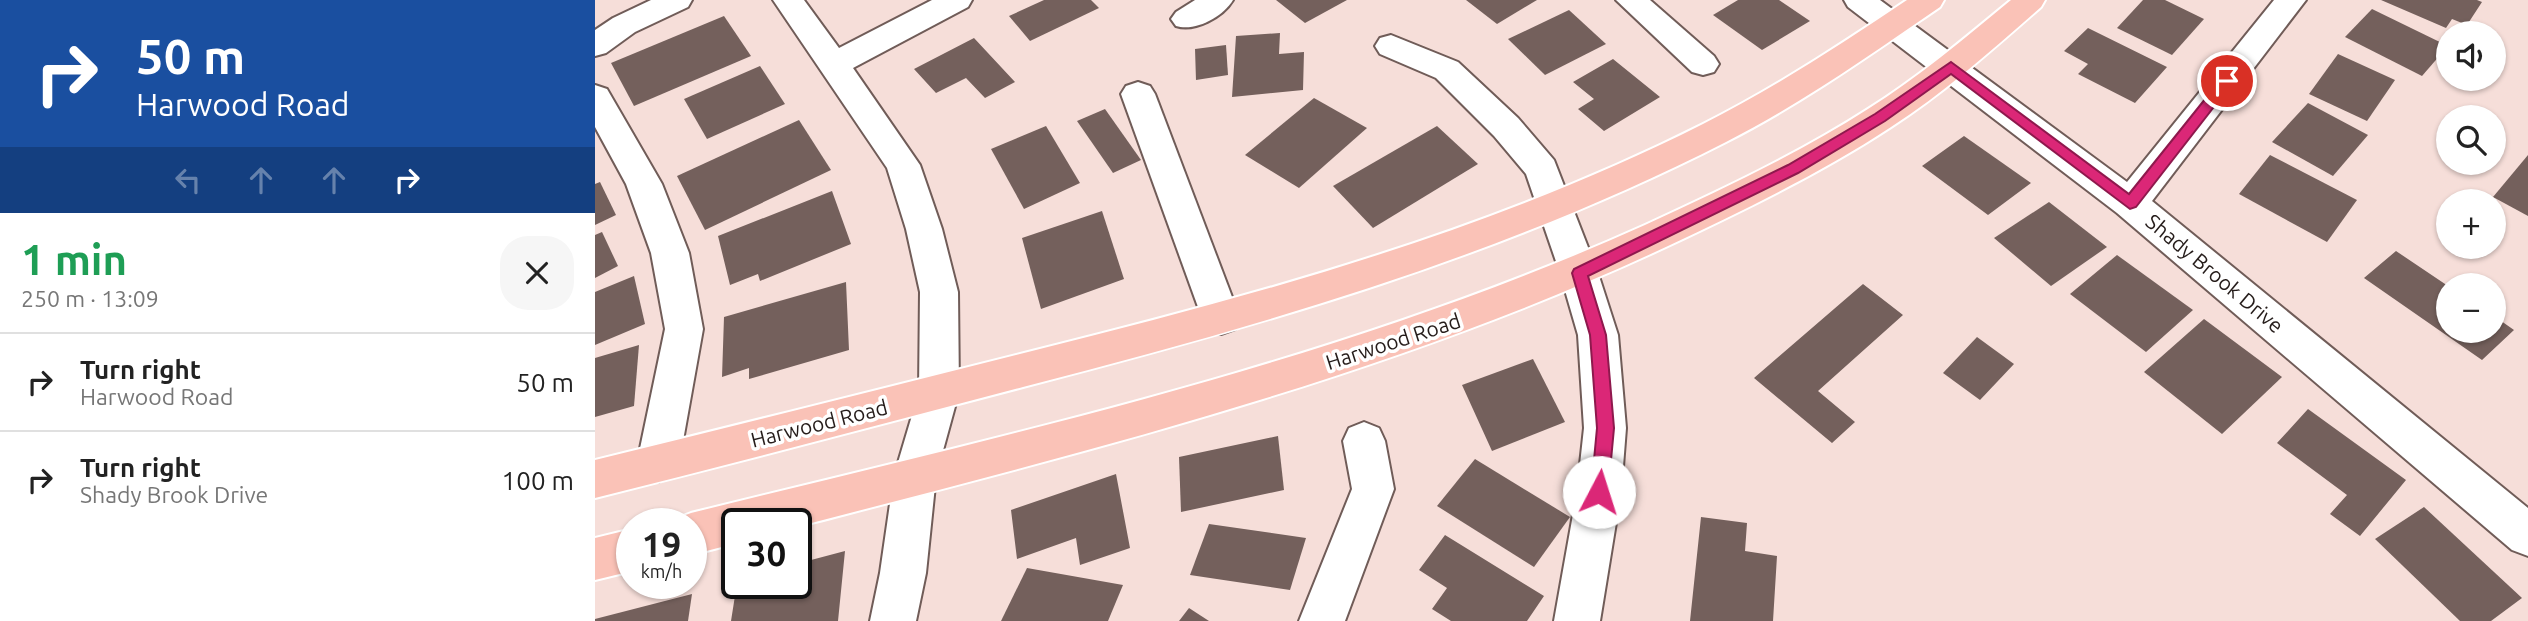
<!DOCTYPE html>
<meta charset="utf-8">
<style>
body{margin:0;font-family:Ubuntu,sans-serif;background:#f6f6f6;color:#222;height:100vh;display:flex;flex-direction:column;font-size:26px;white-space:nowrap}
*{box-sizing:border-box;margin:0}
p{font-size:23px;color:#767676}
.icon{flex:none;width:38px;height:38px;fill:none;stroke:currentColor;stroke-width:2;stroke-linecap:round;stroke-linejoin:round}
.map{position:relative;flex:1;overflow:hidden}
.panel{display:flex;flex-direction:column;background:#fff;width:595px}
.panel>*{flex:none}
.banner{background:#1a4fa0;color:#fff;overflow:hidden}
.buttons{position:absolute;left:1841px;top:21px;display:grid;gap:14px}
.buttons a{display:grid;place-items:center;width:70px;height:70px;border-radius:50%;background:#fff;box-shadow:0 2px 5px #0004;font-size:35px}
.speed{position:absolute;left:21px;top:508px;display:flex;gap:14px;font-size:35px;font-weight:700;text-align:center}
.speed>*{display:grid;place-content:center;width:91px;height:91px;border-radius:50%;background:#fff;box-shadow:0 2px 5px #0004;line-height:1}
.speed small{font-size:18px;font-weight:400}
.speed .limit{border:4px solid #111;border-radius:10px;background:#fff;color:#111}
.pin{position:absolute;display:grid;place-items:center;width:60px;height:60px;color:#fff;margin:-30px;border:4px solid #fff;border-radius:50%;box-shadow:0 2px 7px #0007}
.me{position:absolute;width:77px;margin:-38px;rotate:5deg;stroke-linejoin:round;filter:drop-shadow(0 0 5px #0008)}
.turn{display:flex;align-items:center;gap:24px;height:147px;padding:0 21px;font-size:32px}
.turn .icon{width:91px;height:91px;stroke-width:2.5}
.turn b{display:block;font-size:49px;line-height:60px}
.lanes{display:flex;align-items:center;height:66px;padding:0 21px;background:#0003;justify-content:center;gap:35px;direction:ltr}
.lanes .off{opacity:.35}
.round{display:grid;place-items:center;flex:none;width:74px;height:74px;border-radius:28px;background:#f6f6f6}
.head{display:flex;align-items:center;justify-content:space-between;height:119px;padding:0 21px}
h1{font-size:42px;font-weight:700;line-height:52px;color:#1e9e55}
ul{padding:0;list-style:none}
li{display:flex;align-items:center;gap:21px;height:98px;padding:0 21px;border-top:2px solid #e0e0e0}
li div{flex:1}
li b{display:block;font-size:26px}
li em{font-style:normal}
main{display:flex;flex:1;min-height:0}
.map>svg:first-child{display:block}
.building{fill:#74605c}
.lines{fill:none;stroke-linecap:round;stroke-linejoin:round}
.minor-casing{stroke:#705c58;stroke-width:4}
.major-casing{stroke:#fff;stroke-width:4}
.minor{fill:#fff;fill-rule:evenodd}
.major{fill:#fac2b7;fill-rule:evenodd}
.route{fill:#db2777;stroke:#8e194d;stroke-width:2}
.labels{text-anchor:middle;dominant-baseline:central;stroke-width:7;stroke-linejoin:round;paint-order:stroke}
.street-label{font-size:21px;fill:#251c1a;stroke:#fff}
</style>
<main>
<section class="panel">
<div class="banner">
<div class="turn"><svg class="icon" aria-label="right" viewBox="0 0 24 24"><path d="M7 20v-9h11M14 6l5 5-5 5"/></svg><div><b>50 m</b>Harwood Road</div></div>
<div class="lanes"><svg class="icon off" aria-label="left" viewBox="0 0 24 24"><path d="M17 20v-9H6M10 6l-5 5 5 5"/></svg><svg class="icon off" aria-label="ahead" viewBox="0 0 24 24"><path d="M12 20V5M6 11l6-6 6 6"/></svg><svg class="icon off" aria-label="ahead" viewBox="0 0 24 24"><path d="M12 20V5M6 11l6-6 6 6"/></svg><svg class="icon" aria-label="right" viewBox="0 0 24 24"><path d="M7 20v-9h11M14 6l5 5-5 5"/></svg></div>
</div>
<div class="head"><div><h1>1 min</h1><p>250 m · 13:09</p></div><a class="round"><svg class="icon" aria-label="close" viewBox="0 0 24 24"><path d="M6 6l12 12M18 6L6 18"/></svg></a></div>
<ul>
<li><svg class="icon" aria-label="right" viewBox="0 0 24 24"><path d="M7 20v-9h11M14 6l5 5-5 5"/></svg><div><b>Turn right</b><p>Harwood Road</p></div><em>50 m</em></li>
<li><svg class="icon" aria-label="right" viewBox="0 0 24 24"><path d="M7 20v-9h11M14 6l5 5-5 5"/></svg><div><b>Turn right</b><p>Shady Brook Drive</p></div><em>100 m</em></li>
</ul>
</section>
<div class="map">
<svg width="1933" height="621" viewBox="0 0 1933 621">
<rect width="100%" height="100%" fill="#f6ded9"/>
<!-- building -->
<g class="building">
<polygon points="449,0 496,0 504,8 435,41 414,16"/>
<polygon points="681,0 752,0 710,23"/>
<polygon points="871,0 942,0 902,24"/>
<polygon points="1143,0 1184,0 1215,21 1167,50 1118,15"/>
<polygon points="1548,0 1570,0 1609,19 1577,55 1522,28"/>
<polygon points="1786,0 1882,0 1887,2 1872,25 1857,19 1851,28"/>
<polygon points="1777,9 1853,46 1827,76 1750,37"/>
<polygon points="974,10 1011,44 950,75 913,39"/>
<polygon points="129,16 156,56 39,106 16,63"/>
<polygon points="1493,28 1572,67 1540,103 1483,74 1493,64 1469,51"/>
<polygon points="685,33 684,54 709,52 708,90 637,97 641,36"/>
<polygon points="379,38 420,82 390,98 371,78 341,93 319,69"/>
<polygon points="631,45 633,75 601,80 600,49"/>
<polygon points="1743,54 1800,80 1772,121 1714,94"/>
<polygon points="1018,59 1065,97 1009,131 983,109 999,99 978,82"/>
<polygon points="165,66 190,104 112,139 89,99"/>
<polygon points="719,98 772,128 704,188 650,155"/>
<polygon points="1713,103 1773,135 1738,176 1677,142"/>
<polygon points="510,109 546,160 518,173 482,121"/>
<polygon points="204,120 236,170 110,230 82,176"/>
<polygon points="451,126 485,183 429,209 396,149"/>
<polygon points="842,126 883,164 778,228 738,186"/>
<polygon points="1369,136 1436,183 1393,215 1327,166"/>
<polygon points="1675,155 1762,200 1732,242 1644,194"/>
<polygon points="1933,155 1933,216 1898,197"/>
<polygon points="5,182 21,215 0,225 0,184"/>
<polygon points="237,191 256,244 165,281 163,274 135,285 123,236"/>
<polygon points="1454,202 1512,247 1456,286 1399,238"/>
<polygon points="507,211 529,279 446,309 427,238"/>
<polygon points="7,232 23,266 0,278 0,235"/>
<polygon points="1801,251 1853,286 1853,331 1899,331 1899,316 1919,330 1887,360 1769,278"/>
<polygon points="1522,255 1598,310 1551,352 1475,294"/>
<polygon points="39,276 50,324 0,345 0,292"/>
<polygon points="251,282 254,350 154,379 154,368 127,377 129,317"/>
<polygon points="1268,284 1308,315 1223,391 1260,422 1237,443 1159,378"/>
<polygon points="1609,319 1687,377 1627,434 1549,372"/>
<polygon points="1382,337 1419,364 1385,400 1348,373"/>
<polygon points="44,345 39,406 0,417 0,358"/>
<polygon points="938,359 970,422 897,451 867,385"/>
<polygon points="1713,409 1811,480 1765,536 1735,514 1752,495 1682,443"/>
<polygon points="683,436 689,490 586,512 584,457"/>
<polygon points="880,459 975,517 939,567 842,506"/>
<polygon points="521,474 535,548 485,565 481,538 422,559 416,510"/>
<polygon points="1829,507 1927,598 1896,621 1865,621 1780,539"/>
<polygon points="1106,517 1152,523 1150,551 1182,556 1178,621 1095,621"/>
<polygon points="614,524 711,538 695,590 595,575"/>
<polygon points="850,535 949,596 932,621 856,621 837,609 852,588 824,570"/>
<polygon points="250,551 243,621 136,621 142,583 201,583 201,564"/>
<polygon points="432,568 528,585 513,621 406,621"/>
<polygon points="97,594 93,621 0,621 0,619"/>
<polygon points="594,608 614,621 584,621"/>
</g>
<g class="lines">
<defs>
<g id="minor">
<polygon points="56,0 97,0 93,7 40,32 11,53 0,56 0,30 18,18"/>
<polygon points="178,0 209,0 244,48 337,0 377,0 373,7 258,68 325,165 347,229 363,292 364,392 341,476 331,573 321,621 275,621 285,573 299,476 324,392 325,292 311,229 292,168"/>
<path d="M600 0H638C628 17 600 32 581 26L576 19 581 12Z"/>
<polygon points="1021,0 1055,0 1119,56 1124,64 1119,72 1108,75 1097,72"/>
<polygon points="1249,0 1285,0 1532,182 1679,0 1711,0 1557,201 1933,508 1933,556 1917,550 1522,213 1253,7"/>
<polygon points="796,35 863,62 923,118 959,160 1003,273 1023,335 1031,428 1026,492 1005,621 959,621 982,492 989,428 983,335 965,273 931,174 899,136 841,78 785,54 780,46 785,38"/>
<polygon points="543,82 555,86 560,94 645,318 640,329 626,334 612,329 607,318 526,94 531,86"/>
<polygon points="0,85 12,89 67,184 94,253 108,329 84,463 78,476 63,482 48,476 42,463 70,329 56,253 31,184 0,127"/>
<polygon points="769,422 784,428 790,441 799,489 750,621 704,621 757,489 748,441 754,428"/>
</g>
<g id="major">
<path d="M1312 0H1349L1345 7C1275 55 1206 104 1131 142 908 256 668 325 428 387 285 425 143 462 0 498V460C146 424 291 388 437 351 666 294 896 231 1108 124 1180 88 1246 44 1312 0Z"/>
<path d="M1416 0H1450L1446 7C1398 49 1350 92 1296 127 1226 173 1149 210 1073 246 795 376 497 450 201 527V523H142V543L96 555V523H79L80 519 96 513C419 433 746 362 1050 225 1126 190 1203 154 1273 109 1324 77 1370 38 1416 0Z"/>
<polygon points="37,529 37,571 0,580 0,538"/>
</g>
</defs>
<!-- minor casing -->
<use href="#minor" class="minor-casing"/>
<!-- major casing -->
<use href="#major" class="major-casing"/>
<!-- minor -->
<use href="#minor" class="minor"/>
<!-- major -->
<use href="#major" class="major"/>
</g>
<!-- route -->
<polygon class="route" points="1356,62 1534,194 1627,78 1632,77 1639,81 1541,207 1535,209 1356,74 1290,121 1203,173 993,276 1011,335 1019,428 1013,492 1011,498 1004,500 998,498 996,492 1002,428 995,335 977,273 979,269 1193,165 1280,114"/>
<g class="labels">
<!-- street labels -->
<g class="street-label">
<text transform="translate(1620 273) rotate(40)">Shady Brook Drive</text>
<text transform="translate(798 341) rotate(-18)">Harwood Road</text>
<text transform="translate(224 423) rotate(-14)">Harwood Road</text>
</g>
</g>
</svg>
<div class="buttons">
<a><svg class="icon" aria-label="sound" viewBox="0 0 24 24"><path d="M4 9h4l5-4v14l-5-4H4zM17 9q2 3 0 6"/></svg></a>
<a><svg class="icon" aria-label="search" viewBox="0 0 24 24"><circle cx="10" cy="10" r="6"/><path d="M15 15l6 6"/></svg></a>
<a>+</a>
<a>−</a>
</div>
<div class="speed"><div>19<small>km/h</small></div><div class="limit">30</div></div>
<div class="pin" style="left:1632px;top:81px;background:#d93025"><svg class="icon" aria-label="arrive" viewBox="0 0 24 24"><path d="M6 21V4h12l-3 4 3 4H6"/></svg></div>
<svg class="me" style="left:1004px;top:492px" viewBox="-20 -20 40 40"><circle r="19" fill="#fff"/><path d="M0-13L10 11 0 6-10 11z" fill="#db2777"/></svg>
</div>
</main>
